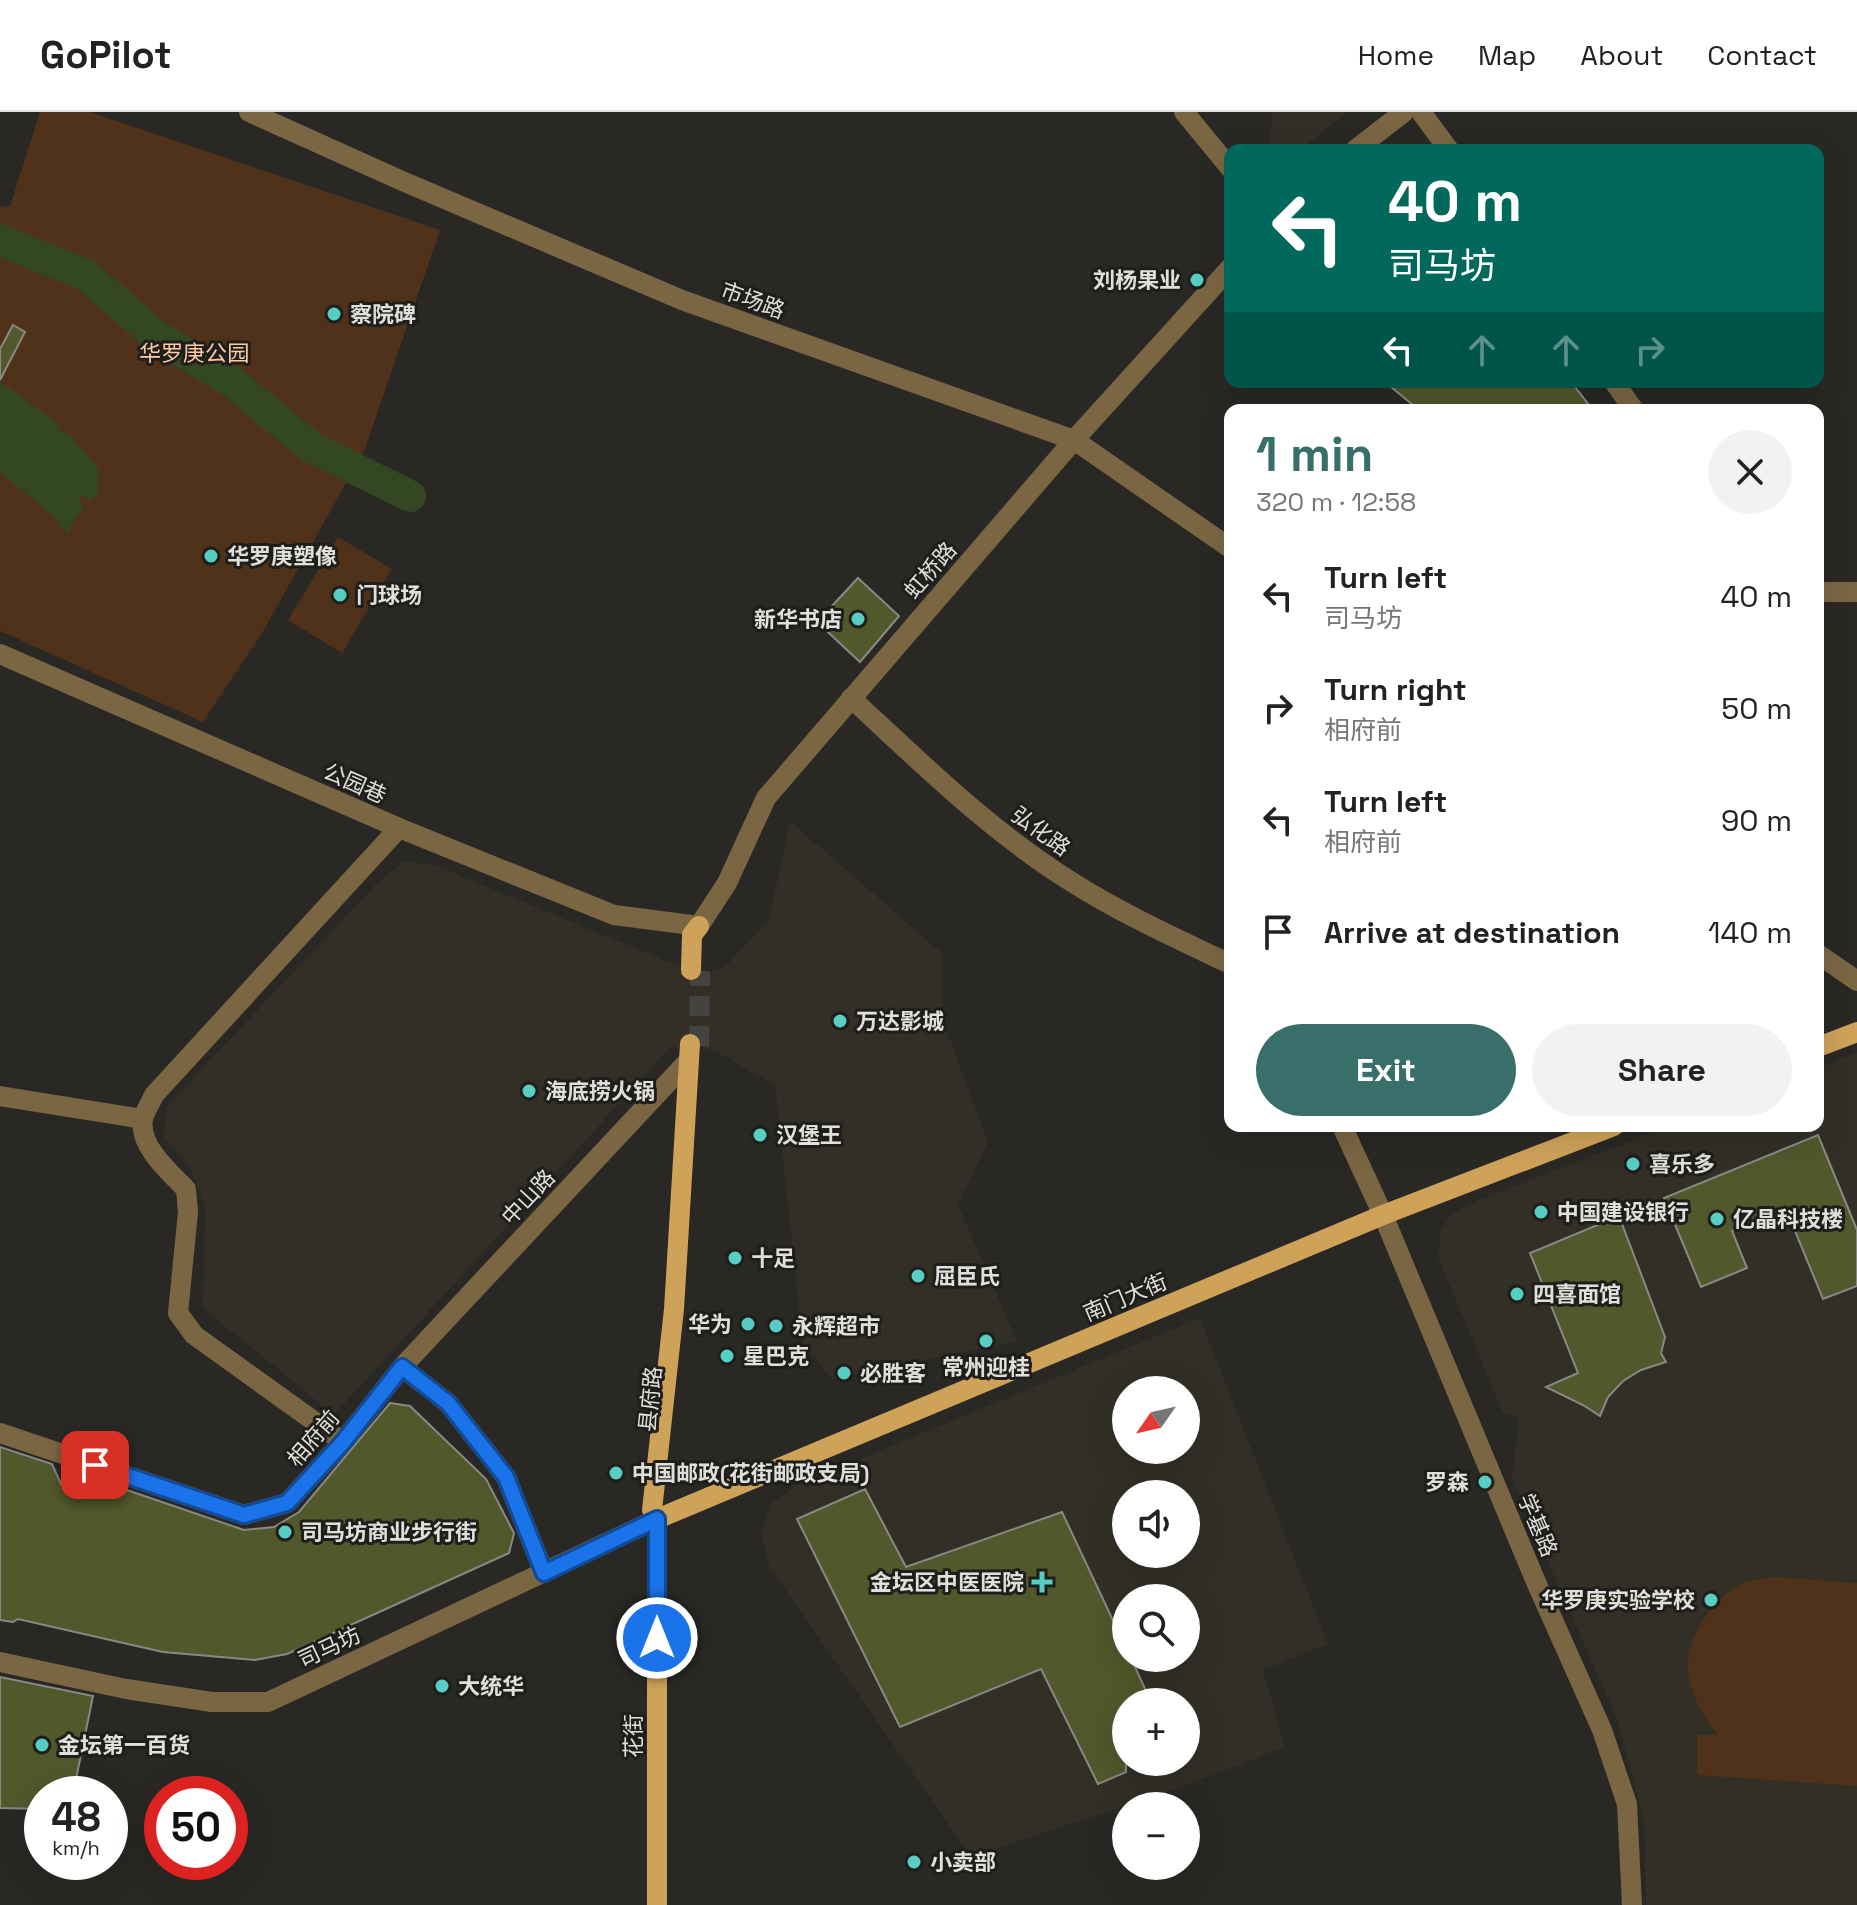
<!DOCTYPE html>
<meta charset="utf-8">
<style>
body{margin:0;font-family:"Space Grotesk","Noto Sans SC",sans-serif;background:#f2f2f2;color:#222;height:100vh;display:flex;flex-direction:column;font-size:30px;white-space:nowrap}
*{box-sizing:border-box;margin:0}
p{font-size:26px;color:#767676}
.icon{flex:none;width:44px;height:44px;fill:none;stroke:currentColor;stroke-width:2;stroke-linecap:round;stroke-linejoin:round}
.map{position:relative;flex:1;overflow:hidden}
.side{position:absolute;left:1224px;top:292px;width:600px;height:728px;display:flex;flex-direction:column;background:#fff;border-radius:16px;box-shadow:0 8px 32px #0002}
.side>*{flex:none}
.guide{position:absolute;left:1224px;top:32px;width:600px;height:244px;border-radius:16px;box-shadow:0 8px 32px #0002;background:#00695c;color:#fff;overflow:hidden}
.needle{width:52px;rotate:236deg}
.buttons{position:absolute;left:1112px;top:1264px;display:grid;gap:16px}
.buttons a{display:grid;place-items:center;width:88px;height:88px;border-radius:50%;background:#fff;box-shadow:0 8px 32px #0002;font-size:40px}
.speed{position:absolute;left:24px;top:1664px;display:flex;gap:16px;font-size:40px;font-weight:700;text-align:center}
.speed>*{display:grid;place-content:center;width:104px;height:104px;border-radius:50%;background:#fff;box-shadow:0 8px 32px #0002;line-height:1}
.speed small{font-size:20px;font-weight:400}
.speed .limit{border:12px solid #d22;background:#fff;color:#111}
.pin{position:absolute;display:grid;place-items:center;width:68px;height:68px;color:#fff;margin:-34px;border-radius:16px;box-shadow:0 4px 12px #0006}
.me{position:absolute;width:88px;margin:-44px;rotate:0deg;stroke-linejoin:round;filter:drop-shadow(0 0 6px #0008)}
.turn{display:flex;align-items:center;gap:28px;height:168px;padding:0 32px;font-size:36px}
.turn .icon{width:104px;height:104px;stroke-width:2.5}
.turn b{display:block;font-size:56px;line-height:68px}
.lanes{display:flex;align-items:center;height:76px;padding:0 32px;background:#0003;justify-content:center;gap:40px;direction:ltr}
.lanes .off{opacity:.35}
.round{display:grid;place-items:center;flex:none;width:84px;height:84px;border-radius:42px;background:#f2f2f2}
.summary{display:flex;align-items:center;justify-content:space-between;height:136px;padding:0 32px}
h1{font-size:48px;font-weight:700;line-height:60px;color:#396f6a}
.button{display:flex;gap:16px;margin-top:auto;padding:16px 32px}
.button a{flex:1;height:92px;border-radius:48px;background:#396f6a;color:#fff;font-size:32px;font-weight:700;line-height:92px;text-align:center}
.button a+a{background:#f2f2f2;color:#222}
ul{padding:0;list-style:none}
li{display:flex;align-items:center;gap:24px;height:112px;padding:0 32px}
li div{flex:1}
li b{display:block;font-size:30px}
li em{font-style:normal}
header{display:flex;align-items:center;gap:48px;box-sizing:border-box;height:112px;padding:0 40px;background:#fff;border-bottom:2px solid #e0e0e0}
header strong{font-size:38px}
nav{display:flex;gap:44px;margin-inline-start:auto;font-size:28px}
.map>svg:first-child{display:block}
.built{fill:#312f26;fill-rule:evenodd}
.green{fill:#4f3219}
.water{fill:#334722}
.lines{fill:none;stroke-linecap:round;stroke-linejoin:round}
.river{stroke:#334722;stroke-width:32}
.building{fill:#52572c;stroke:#888985;stroke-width:2}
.major-tunnel{stroke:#444341;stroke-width:20;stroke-dasharray:20 10;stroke-linecap:butt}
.minor{stroke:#7b6644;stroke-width:20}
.major{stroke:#cfa259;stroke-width:20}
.route-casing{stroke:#114b97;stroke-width:20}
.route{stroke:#1a73e8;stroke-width:14}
.poi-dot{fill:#56cec3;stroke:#1f1e1b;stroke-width:3}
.labels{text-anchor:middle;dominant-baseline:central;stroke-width:6;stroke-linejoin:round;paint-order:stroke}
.poi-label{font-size:22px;font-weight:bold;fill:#e0dfdd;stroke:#1f1e1b;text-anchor:start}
.street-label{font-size:22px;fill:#e0dfdd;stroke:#1f1e1b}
.park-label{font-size:22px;fill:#fccba5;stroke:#1f1e1b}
</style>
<header>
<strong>GoPilot</strong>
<nav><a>Home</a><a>Map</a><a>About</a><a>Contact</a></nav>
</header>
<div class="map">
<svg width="1857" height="1793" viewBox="0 0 1857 1793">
<rect width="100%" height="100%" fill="#292825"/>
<!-- built -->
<g class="built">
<polygon points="1272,0 1347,0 1300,38 1270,38"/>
<polygon points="790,709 943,842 942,906 988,1030 958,1093 1017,1229 832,1267 803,1232 775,974 721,942 693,932 669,937 334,1303 203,1196 205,1096 190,1055 163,1026 167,994 378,770 404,749 434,753 688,858 711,860 725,855 769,807"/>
<polygon points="1857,940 1857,1793 1646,1793 1644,1710 1617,1607 1512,1368 1519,1306 1503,1301 1438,1145 1441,1117 1452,1102 1474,1090 1669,1014 1818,1014 1818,956"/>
<path d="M1200 1206 1328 1532 1263 1558 1285 1635 1179 1676 971 1745 769 1454 761 1420 771 1392 797 1373ZM1126 1278H1186V1338H1126ZM1126 1382H1186V1442H1126ZM1126 1486H1186V1546H1126ZM1126 1590H1186V1650H1126Z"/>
</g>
<!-- green -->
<g class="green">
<polygon points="40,0 90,0 440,118 365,337 261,523 203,610 0,519 0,95 10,94"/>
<polygon points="338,425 392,457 342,541 288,508"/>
<path d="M1774 1465 1857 1471V1674L1697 1663V1623H1718C1687 1583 1675 1548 1706 1504 1715 1492 1729 1477 1743 1471 1752 1467 1764 1467 1774 1465Z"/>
</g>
<!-- water -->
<polygon class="water" points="0,270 60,313 58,318 71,324 99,358 98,382 90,389 84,383 78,386 84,395 70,414 70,422 59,415 60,410 0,360"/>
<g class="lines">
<!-- river -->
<polyline class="river" points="0,128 86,163 155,223 232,270 311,335 410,384"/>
</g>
<!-- building -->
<g class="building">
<polygon points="13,213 25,220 0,268 0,237"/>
<polygon points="1385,270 1571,270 1593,298 1419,298"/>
<polygon points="858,466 899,504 860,550 817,510"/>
<polygon points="1818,1023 1857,1118 1857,1174 1823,1187 1786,1097 1732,1119 1747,1156 1701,1175 1664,1086"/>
<polygon points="1619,1104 1665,1225 1661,1241 1666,1250 1641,1258 1623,1269 1608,1285 1600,1304 1583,1293 1546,1275 1578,1261 1530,1141"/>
<polygon points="390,1291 410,1294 486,1367 514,1421 509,1441 287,1542 255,1548 163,1540 18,1507 13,1510 0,1508 0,1335 52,1352 61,1372 74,1360 244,1418 274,1415 299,1400"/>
<polygon points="865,1377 906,1455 1062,1400 1126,1536 1126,1546 1131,1546 1151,1590 1126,1590 1126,1660 1098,1672 1041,1557 900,1615 797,1407"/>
<polygon points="0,1565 93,1584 73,1682 42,1682 42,1697 0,1696"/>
</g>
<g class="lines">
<!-- major-tunnel -->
<polyline class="major-tunnel" points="699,934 700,859"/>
<!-- minor -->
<g class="minor">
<polyline points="249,0 400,68 682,188 1074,328 1230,436"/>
<polyline points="1184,0 1230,56"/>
<polyline points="1421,0 1449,38"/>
<polyline points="1355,38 1404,0"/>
<polyline points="1614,270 1634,298"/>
<polyline points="1818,480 1857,480"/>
<polyline points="0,542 399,716 614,803 699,814 727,771 766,686 1074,328 1230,156"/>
<path d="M851 586C919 649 988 717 1067 767 1118 800 1175 826 1230 852"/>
<polyline points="1818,842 1857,869"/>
<polyline points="0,984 143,1007"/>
<polyline points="1342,1014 1383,1103 1536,1470 1602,1618 1627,1692 1632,1793"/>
<polyline points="402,1255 689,948"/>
<polyline points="0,1321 244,1403 287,1391 343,1330 402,1255 448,1291 506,1365 544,1461"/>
<path d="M343 1330 194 1223 178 1201 188 1100 186 1077C169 1060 138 1033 143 1007 145 999 151 990 154 983L399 716"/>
<polyline points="0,1550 126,1577 212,1590 268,1590 657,1407"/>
</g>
<!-- major -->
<g class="major">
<polyline points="691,858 692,823 699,814"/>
<polyline points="1818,935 1857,920"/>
<polyline points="657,1407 1383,1103 1614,1014"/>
<polyline points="657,1793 657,1407 652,1398 674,1197 690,932"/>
</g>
</g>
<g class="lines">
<defs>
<polyline id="route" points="95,1353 244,1403 287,1391 343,1330 402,1255 448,1291 506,1365 544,1461 657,1407 657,1526"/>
</defs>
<!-- route casing -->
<use href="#route" class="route-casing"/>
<!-- route -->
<use href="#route" class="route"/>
</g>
<!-- markers -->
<g class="poi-dot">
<circle cx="1197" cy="168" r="8"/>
<circle cx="334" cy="202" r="8"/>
<circle cx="211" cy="444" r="8"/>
<circle cx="340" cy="483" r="8"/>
<circle cx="858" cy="507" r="8"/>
<circle cx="840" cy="909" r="8"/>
<circle cx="529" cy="979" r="8"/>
<circle cx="760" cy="1023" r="8"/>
<circle cx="1633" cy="1052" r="8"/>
<circle cx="1541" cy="1100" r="8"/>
<circle cx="1717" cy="1107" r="8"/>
<circle cx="735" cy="1146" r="8"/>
<circle cx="918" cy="1164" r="8"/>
<circle cx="1517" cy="1182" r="8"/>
<circle cx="748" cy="1212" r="8"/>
<circle cx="776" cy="1214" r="8"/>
<circle cx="986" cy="1229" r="8"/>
<circle cx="727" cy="1244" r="8"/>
<circle cx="844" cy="1261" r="8"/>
<circle cx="616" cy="1361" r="8"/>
<circle cx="1485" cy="1370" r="8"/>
<circle cx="285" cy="1420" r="8"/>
<path d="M1038 1458h8v8h8v8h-8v8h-8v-8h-8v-8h8z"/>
<circle cx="1711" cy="1488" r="8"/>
<circle cx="442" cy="1574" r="8"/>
<circle cx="42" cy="1633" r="8"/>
<circle cx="914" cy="1750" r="8"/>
</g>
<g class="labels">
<!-- poi labels -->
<g class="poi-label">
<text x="1181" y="168" text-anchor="end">刘杨果业</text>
<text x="350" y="202">察院碑</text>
<text x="227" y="444">华罗庚塑像</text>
<text x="356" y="483">门球场</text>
<text x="842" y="507" text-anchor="end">新华书店</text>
<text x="856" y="909">万达影城</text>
<text x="545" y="979">海底捞火锅</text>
<text x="776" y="1023">汉堡王</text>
<text x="1649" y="1052">喜乐多</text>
<text x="1557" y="1100">中国建设银行</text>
<text x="1733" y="1107">亿晶科技楼</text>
<text x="751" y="1146">十足</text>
<text x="934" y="1164">屈臣氏</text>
<text x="1533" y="1182">四喜面馆</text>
<text x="732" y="1212" text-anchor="end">华为</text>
<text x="792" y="1214">永辉超市</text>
<text x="743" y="1244">星巴克</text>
<text x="986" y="1255" text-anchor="middle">常州迎桂</text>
<text x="860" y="1261">必胜客</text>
<text x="632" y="1361">中国邮政(花街邮政支局)</text>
<text x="1469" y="1370" text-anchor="end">罗森</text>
<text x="301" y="1420">司马坊商业步行街</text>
<text x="1024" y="1470" text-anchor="end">金坛区中医医院</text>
<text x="1695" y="1488" text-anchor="end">华罗庚实验学校</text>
<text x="458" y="1574">大统华</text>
<text x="58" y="1633">金坛第一百货</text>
<text x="930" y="1750">小卖部</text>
</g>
<!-- street labels -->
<g class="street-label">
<text transform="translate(753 188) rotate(20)">市场路</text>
<text transform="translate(930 458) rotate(-49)">虹桥路</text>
<text transform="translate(355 671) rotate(24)">公园巷</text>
<text transform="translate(1041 719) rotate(36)">弘化路</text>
<text transform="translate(528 1085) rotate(-47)">中山路</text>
<text transform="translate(1125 1185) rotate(-23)">南门大街</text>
<text transform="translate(650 1287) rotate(-84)">县府路</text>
<text transform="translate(313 1326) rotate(-49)">相府前</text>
<text transform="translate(1538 1413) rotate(67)">学基路</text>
<text transform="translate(329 1535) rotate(-25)">司马坊</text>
<text transform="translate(633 1624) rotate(-90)">花街</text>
</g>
<!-- park labels -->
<g class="park-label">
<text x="194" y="241">华罗庚公园</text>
</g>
</g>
</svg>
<div class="buttons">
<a><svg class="needle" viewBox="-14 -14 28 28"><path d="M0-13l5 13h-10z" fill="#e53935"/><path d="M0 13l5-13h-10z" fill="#767676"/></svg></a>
<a><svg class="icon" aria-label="sound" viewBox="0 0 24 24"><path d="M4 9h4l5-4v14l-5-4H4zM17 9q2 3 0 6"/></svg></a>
<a><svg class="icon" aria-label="search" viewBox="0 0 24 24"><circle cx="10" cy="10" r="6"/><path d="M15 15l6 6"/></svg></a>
<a>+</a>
<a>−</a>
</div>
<div class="speed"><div>48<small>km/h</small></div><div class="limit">50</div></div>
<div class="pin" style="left:95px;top:1353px;background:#d93025"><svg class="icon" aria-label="arrive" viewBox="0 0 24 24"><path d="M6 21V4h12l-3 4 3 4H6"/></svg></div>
<svg class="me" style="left:657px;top:1526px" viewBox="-20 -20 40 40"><circle r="17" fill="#1a73e8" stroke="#fff" stroke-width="3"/><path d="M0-11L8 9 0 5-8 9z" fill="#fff"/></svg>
<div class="guide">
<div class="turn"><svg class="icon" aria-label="left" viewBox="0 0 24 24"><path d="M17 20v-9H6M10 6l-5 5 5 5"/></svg><div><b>40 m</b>司马坊</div></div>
<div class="lanes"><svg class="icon" aria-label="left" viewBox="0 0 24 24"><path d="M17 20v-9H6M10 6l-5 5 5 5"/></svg><svg class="icon off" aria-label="ahead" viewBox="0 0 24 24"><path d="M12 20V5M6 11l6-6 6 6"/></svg><svg class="icon off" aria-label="ahead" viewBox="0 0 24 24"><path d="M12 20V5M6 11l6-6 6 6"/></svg><svg class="icon off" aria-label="right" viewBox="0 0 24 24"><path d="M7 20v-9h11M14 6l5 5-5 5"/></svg></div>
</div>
<section class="side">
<div class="summary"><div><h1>1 min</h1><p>320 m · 12:58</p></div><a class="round"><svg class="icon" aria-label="close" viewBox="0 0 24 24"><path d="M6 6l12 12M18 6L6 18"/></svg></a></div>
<ul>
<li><svg class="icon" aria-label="left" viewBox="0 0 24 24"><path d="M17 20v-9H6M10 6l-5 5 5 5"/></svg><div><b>Turn left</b><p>司马坊</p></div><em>40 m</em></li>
<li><svg class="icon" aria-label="right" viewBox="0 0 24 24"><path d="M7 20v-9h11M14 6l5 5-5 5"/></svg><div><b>Turn right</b><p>相府前</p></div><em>50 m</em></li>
<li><svg class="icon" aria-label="left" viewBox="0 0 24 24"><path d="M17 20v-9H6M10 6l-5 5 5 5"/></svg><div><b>Turn left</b><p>相府前</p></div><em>90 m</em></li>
<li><svg class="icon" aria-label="arrive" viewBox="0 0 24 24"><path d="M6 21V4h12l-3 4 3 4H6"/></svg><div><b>Arrive at destination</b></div><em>140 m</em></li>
</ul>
<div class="button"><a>Exit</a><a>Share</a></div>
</section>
</div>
